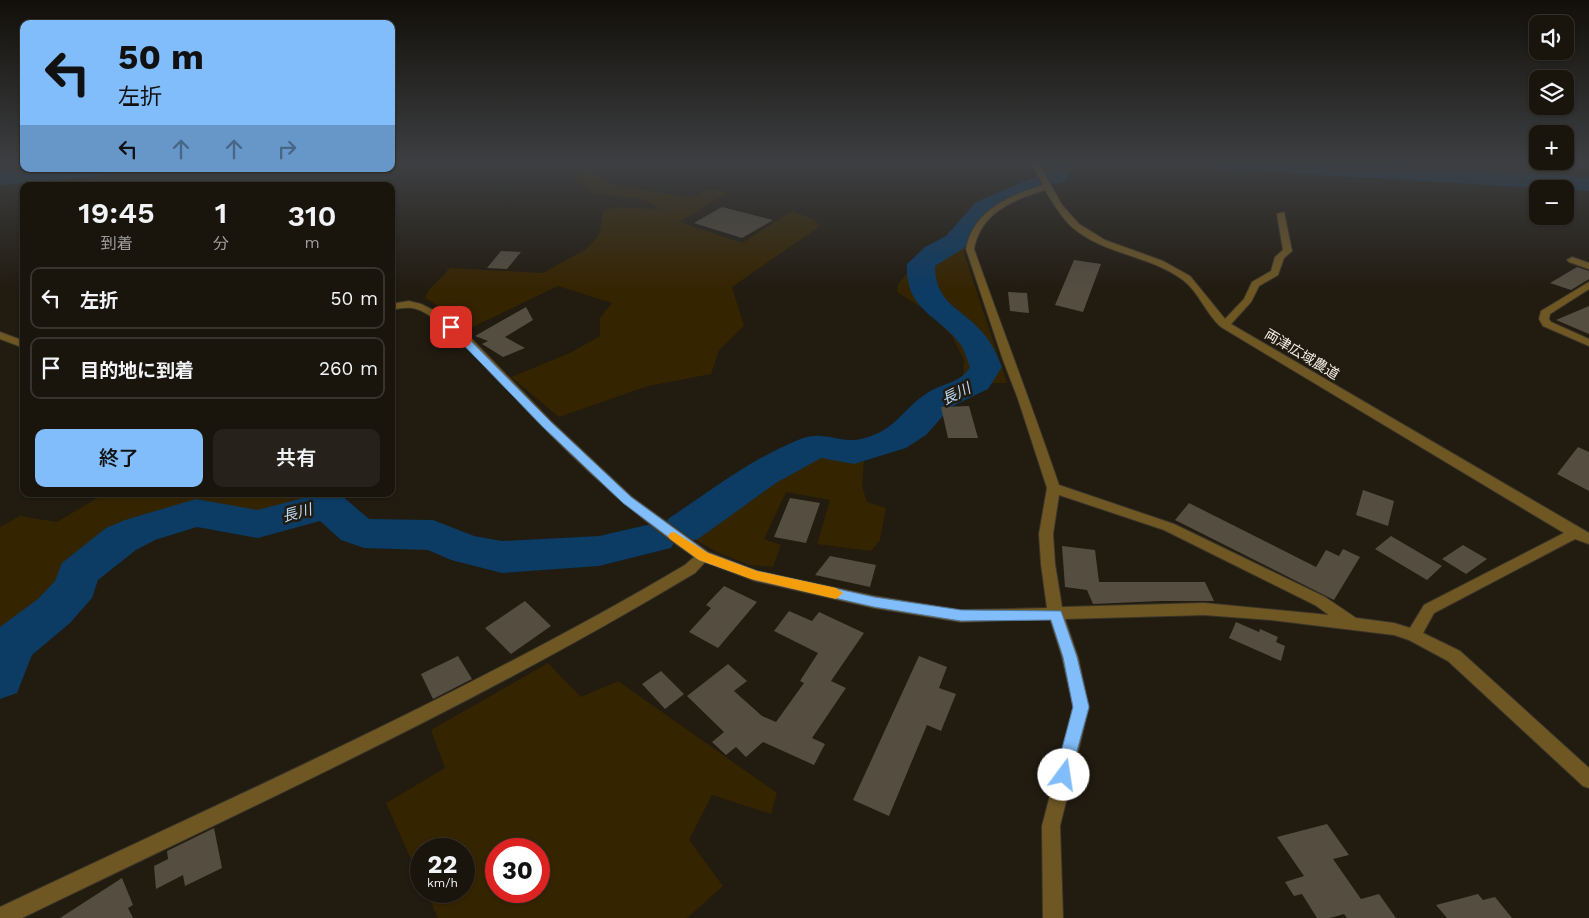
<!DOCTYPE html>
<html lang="ja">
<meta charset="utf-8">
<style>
body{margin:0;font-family:"Work Sans","Noto Sans JP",sans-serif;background:#26211a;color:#f1f3f6;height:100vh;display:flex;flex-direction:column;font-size:19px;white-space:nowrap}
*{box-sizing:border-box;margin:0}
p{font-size:16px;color:#9f9e9d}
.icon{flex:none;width:28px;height:28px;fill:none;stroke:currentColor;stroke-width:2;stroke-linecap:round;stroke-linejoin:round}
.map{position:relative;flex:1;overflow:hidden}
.drawer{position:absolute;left:20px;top:182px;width:375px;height:315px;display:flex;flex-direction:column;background:#19140c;border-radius:10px;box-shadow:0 1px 4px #0004,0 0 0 1px #37332d}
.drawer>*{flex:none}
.top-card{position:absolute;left:20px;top:20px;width:375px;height:152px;border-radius:10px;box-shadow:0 1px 4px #0004,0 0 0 1px #37332d;background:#81bdfa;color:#111;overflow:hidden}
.tools{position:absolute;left:1529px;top:15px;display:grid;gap:10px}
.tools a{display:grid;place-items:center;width:45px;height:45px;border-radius:10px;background:#19140c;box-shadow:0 1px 4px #0004,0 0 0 1px #37332d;font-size:25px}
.speed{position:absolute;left:410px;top:838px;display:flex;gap:10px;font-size:25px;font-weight:700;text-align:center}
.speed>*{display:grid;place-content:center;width:65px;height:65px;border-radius:50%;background:#19140c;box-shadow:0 1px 4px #0004,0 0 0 1px #37332d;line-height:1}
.speed small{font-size:12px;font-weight:400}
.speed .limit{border:8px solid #d22;background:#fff;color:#111}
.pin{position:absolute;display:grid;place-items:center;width:42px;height:42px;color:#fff;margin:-21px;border-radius:10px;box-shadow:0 2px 8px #0006}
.me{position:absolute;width:55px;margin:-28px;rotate:14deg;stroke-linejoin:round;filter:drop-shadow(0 0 4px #0008)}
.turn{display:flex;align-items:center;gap:18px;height:105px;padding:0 15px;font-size:22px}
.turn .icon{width:65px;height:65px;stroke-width:2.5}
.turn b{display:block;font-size:35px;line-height:42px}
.lanes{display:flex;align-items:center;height:48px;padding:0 15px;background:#0003;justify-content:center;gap:25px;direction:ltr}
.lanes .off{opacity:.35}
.eta{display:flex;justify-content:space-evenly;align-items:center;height:85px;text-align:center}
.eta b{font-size:30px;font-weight:600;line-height:35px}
.action{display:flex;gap:10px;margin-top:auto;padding:10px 15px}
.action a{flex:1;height:58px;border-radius:10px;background:#81bdfa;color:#111;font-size:20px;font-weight:600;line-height:58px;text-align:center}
.action a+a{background:#26211a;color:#f1f3f6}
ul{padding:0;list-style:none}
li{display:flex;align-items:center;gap:15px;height:62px;margin:0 10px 8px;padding:0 5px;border:2px solid #37332d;border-radius:10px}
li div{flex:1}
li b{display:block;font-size:19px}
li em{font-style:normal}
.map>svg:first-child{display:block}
.green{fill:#352400;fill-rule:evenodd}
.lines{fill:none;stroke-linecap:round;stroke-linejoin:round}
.river{fill:#0c3b64;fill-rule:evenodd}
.building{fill:#544d40}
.street-casing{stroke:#3a352a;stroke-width:2}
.street{fill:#6f5724;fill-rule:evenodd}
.route{fill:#81bdfa;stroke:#547ba2}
.slow{fill:#f59e0b}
.labels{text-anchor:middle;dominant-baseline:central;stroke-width:5;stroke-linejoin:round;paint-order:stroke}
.street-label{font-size:14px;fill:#f4f0e8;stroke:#211b10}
.water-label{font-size:15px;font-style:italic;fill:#bcdbfb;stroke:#211b10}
</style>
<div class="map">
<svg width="1589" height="918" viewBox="0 0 1589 918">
<rect width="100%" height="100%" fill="#211b10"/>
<!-- green -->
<g class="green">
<polygon points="592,165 611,184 692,198 708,189 727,192 680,222 742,243 792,211 813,219 820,226 732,287 744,326 719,350 711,374 648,386 559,417 511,377 570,353 600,336 600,318 612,303 558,286 473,327 425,298 429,290 450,268 543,273 586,249 599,235 603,211 616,207 661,209 644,200 592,193 571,177 575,172"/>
<polygon points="955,237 966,239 964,253 1007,383 963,383 964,360 952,336 927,311 897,292 898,285 920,255"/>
<polygon points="810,454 864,460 862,486 867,502 886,508 880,540 871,551 817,544 830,500 786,492 764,539 781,545 773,567 749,565 717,552 687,535 782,469"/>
<polygon points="104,494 332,494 316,502 260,518 198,508 135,524 102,543 66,577 63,592 0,647 0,527 20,516 57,522"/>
<path d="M548 663 581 697 618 681 777 793 771 814 712 795 689 840 723 886 687 918H438L426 891H464V849H421V882L386 803 445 768 431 730ZM496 849H539V891H496Z"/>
</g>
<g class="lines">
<!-- river -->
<g class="river">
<polygon points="1049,162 1071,162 1072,168 1064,182 1056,184 1048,182 1045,177 1050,168"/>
<polygon points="1209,162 1341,162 1589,177 1589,191 1220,169 1212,167"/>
<polygon points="26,169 110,169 107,174 99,176 0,185 0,171"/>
<path d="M1037 176 1045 178 1049 183 1045 188 994 212 964 248 935 266C935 304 962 308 983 333 992 343 997 355 1002 367L988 389 951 407 926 435 906 448 854 464 821 458 776 483 698 539 683 543 675 541 671 548 599 566 502 573 451 560 428 550 364 548 341 540 320 521 258 538 197 527 155 540 136 550 98 580 92 598 70 623 32 655 17 693 0 699V627L38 599 55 581 62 563 106 528 125 520 196 499 258 510 318 494 341 495 369 519 433 520 474 536 502 541 599 536 656 523 664 526 668 519C710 491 751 459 798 440 824 429 837 444 861 439 897 431 902 408 929 392 943 383 961 383 970 367 967 360 965 351 961 345 938 314 905 311 907 264L925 247 946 236 976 202Z"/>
</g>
</g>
<!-- building -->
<g class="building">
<polygon points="722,207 773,220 742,238 694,223"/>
<polygon points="501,251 521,252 507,269 487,268"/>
<polygon points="1074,260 1101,264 1083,312 1055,305"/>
<polygon points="1577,267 1589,271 1589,279 1571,290 1550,283"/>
<polygon points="1008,292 1027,293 1029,313 1010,311"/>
<polygon points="1589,306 1589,334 1556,320"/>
<polygon points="526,307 533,320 505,337 525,348 503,357 482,344 488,341 475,336"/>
<polygon points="969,406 978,438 948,438 941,407"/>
<polygon points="1578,447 1589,452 1589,491 1557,474"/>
<polygon points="1363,490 1394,501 1388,526 1356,515"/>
<polygon points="790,498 820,503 806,543 774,537"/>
<polygon points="1189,503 1316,567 1326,550 1339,556 1343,549 1360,557 1334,600 1175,520"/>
<polygon points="1391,536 1442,566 1427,580 1375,549"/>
<polygon points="1463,545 1487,559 1466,574 1442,559"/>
<polygon points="1062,546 1095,550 1099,582 1205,582 1214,601 1161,601 1093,604 1087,590 1065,587"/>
<polygon points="830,556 876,565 870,587 815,575"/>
<polygon points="724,586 757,602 718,648 689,632 711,608 706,605"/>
<polygon points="525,601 551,626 511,654 485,628"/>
<polygon points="789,611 812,621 819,612 864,633 831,681 846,688 812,738 825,744 814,765 763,742 746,757 736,747 726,755 712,742 724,732 687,696 728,664 747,681 734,691 762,716 776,722 804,683 800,681 818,653 774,631"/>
<polygon points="1236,622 1259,632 1260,629 1278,637 1276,642 1285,646 1281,661 1229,638"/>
<polygon points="458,656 472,679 433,699 421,674"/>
<polygon points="919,656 947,667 939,688 956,694 941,731 927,725 889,816 853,800"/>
<polygon points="661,671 684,694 665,709 642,684"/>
<polygon points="1327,824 1349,855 1333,859 1361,899 1379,894 1396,918 1347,918 1344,914 1330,918 1317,918 1302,894 1294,896 1285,882 1304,876 1277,837"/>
<polygon points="214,828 222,868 185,886 183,875 156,889 154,866 168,859 167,851"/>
<polygon points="122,878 133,905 128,908 133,918 60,918"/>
<polygon points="1478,894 1483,900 1495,897 1512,918 1447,918 1436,905"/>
</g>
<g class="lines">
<defs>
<g id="street">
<path d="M1031 162H1038L1062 205 1079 224 1105 240 1163 261 1190 276 1225 319 1244 299 1252 282 1271 271 1275 257 1283 250 1277 214 1284 212 1292 251 1284 258 1278 275 1259 286 1251 302 1231 324 1589 533V544L1575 539 1434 613 1423 633 1460 651 1589 768V788L1583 786 1448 661 1409 640 1394 635 1271 620 1204 615 1065 619 1078 657 1089 707 1060 826 1063 918H1043L1042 826 1073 707 1062 657 1050 619 961 622 874 608 755 581 705 562 695 573C479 703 249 808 22 918H0V907C230 798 465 695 685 565L694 557C638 518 589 474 541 425 507 390 469 339 427 314 414 306 406 307 391 310V304L409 301 421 304 441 314 464 331 551 421 632 497 708 552 757 571 874 596 961 610 1047 608 1041 564 1039 534 1047 488 1018 399 1003 360 966 249C973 210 1009 196 1043 185ZM1045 190C1053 203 1061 217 1072 227 1104 255 1150 255 1183 280 1199 292 1206 314 1221 327L1564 533 1424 605 1410 628 1394 623 1356 618 1325 597 1174 524 1059 485C1032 406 1002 328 974 249 981 212 1013 200 1045 190ZM1059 495 1164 530 1315 605 1329 615 1204 603 1062 607 1055 564 1053 534Z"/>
<polygon points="1572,257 1589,263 1589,269 1569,262 1567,260"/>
<polygon points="1589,282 1589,289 1550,314 1549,319 1551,322 1589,339 1589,346 1543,326 1539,319 1541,311"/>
<polygon points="0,332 24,341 24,348 0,339"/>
</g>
</defs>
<!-- street casing -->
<use href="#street" class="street-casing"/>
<!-- street -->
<use href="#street" class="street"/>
</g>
<!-- sky -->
<linearGradient id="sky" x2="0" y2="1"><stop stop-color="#120f09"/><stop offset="0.56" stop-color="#3d3f42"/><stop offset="1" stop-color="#3d3f42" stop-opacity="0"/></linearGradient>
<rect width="1589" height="291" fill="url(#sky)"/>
<!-- route -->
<polygon class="route" points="448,325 455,325 551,422 631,497 708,553 757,571 874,597 961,610 1061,611 1077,657 1089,707 1069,780 1064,783 1058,780 1055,775 1073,707 1063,657 1051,620 961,621 874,607 756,580 699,560 623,503 543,427 448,329"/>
<!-- slow -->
<polygon class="slow" points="674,532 708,553 757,571 836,588 843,593 836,599 751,579 699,560 670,539 668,536 670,533"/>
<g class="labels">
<!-- street labels -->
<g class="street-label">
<text transform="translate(1302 354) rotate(31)">両津広域農道</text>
</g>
<!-- water labels -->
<g class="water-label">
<text transform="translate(956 394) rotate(-26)">長川</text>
<text transform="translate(297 513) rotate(-15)">長川</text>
</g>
</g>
</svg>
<div class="tools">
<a><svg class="icon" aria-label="sound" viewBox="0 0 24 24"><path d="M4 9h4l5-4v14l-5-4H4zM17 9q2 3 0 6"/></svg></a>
<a><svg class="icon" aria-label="layers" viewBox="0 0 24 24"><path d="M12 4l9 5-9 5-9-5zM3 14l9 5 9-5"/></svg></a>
<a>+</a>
<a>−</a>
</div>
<div class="speed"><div>22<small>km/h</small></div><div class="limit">30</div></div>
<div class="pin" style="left:451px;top:327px;background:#d93025"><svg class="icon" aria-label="arrive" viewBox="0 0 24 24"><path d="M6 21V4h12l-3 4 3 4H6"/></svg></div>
<svg class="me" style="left:1064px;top:775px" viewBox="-20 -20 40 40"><circle r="19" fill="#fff"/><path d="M0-13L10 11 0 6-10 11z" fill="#81bdfa"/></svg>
<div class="top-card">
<div class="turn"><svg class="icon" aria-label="left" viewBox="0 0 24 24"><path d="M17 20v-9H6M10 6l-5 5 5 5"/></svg><div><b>50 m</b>左折</div></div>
<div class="lanes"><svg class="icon" aria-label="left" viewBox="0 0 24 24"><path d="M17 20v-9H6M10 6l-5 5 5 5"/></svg><svg class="icon off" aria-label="ahead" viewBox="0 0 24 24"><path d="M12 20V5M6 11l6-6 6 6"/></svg><svg class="icon off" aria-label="ahead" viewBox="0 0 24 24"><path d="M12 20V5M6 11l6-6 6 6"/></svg><svg class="icon off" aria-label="right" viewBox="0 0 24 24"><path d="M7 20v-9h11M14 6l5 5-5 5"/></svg></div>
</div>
<section class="drawer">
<div class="eta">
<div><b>19:45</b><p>到着</p></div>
<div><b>1</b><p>分</p></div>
<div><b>310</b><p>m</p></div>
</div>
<ul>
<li><svg class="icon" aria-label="left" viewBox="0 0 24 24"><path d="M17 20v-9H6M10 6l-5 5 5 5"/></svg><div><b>左折</b></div><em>50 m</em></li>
<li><svg class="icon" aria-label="arrive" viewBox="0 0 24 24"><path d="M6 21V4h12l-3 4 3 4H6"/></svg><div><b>目的地に到着</b></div><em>260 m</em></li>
</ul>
<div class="action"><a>終了</a><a>共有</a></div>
</section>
</div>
